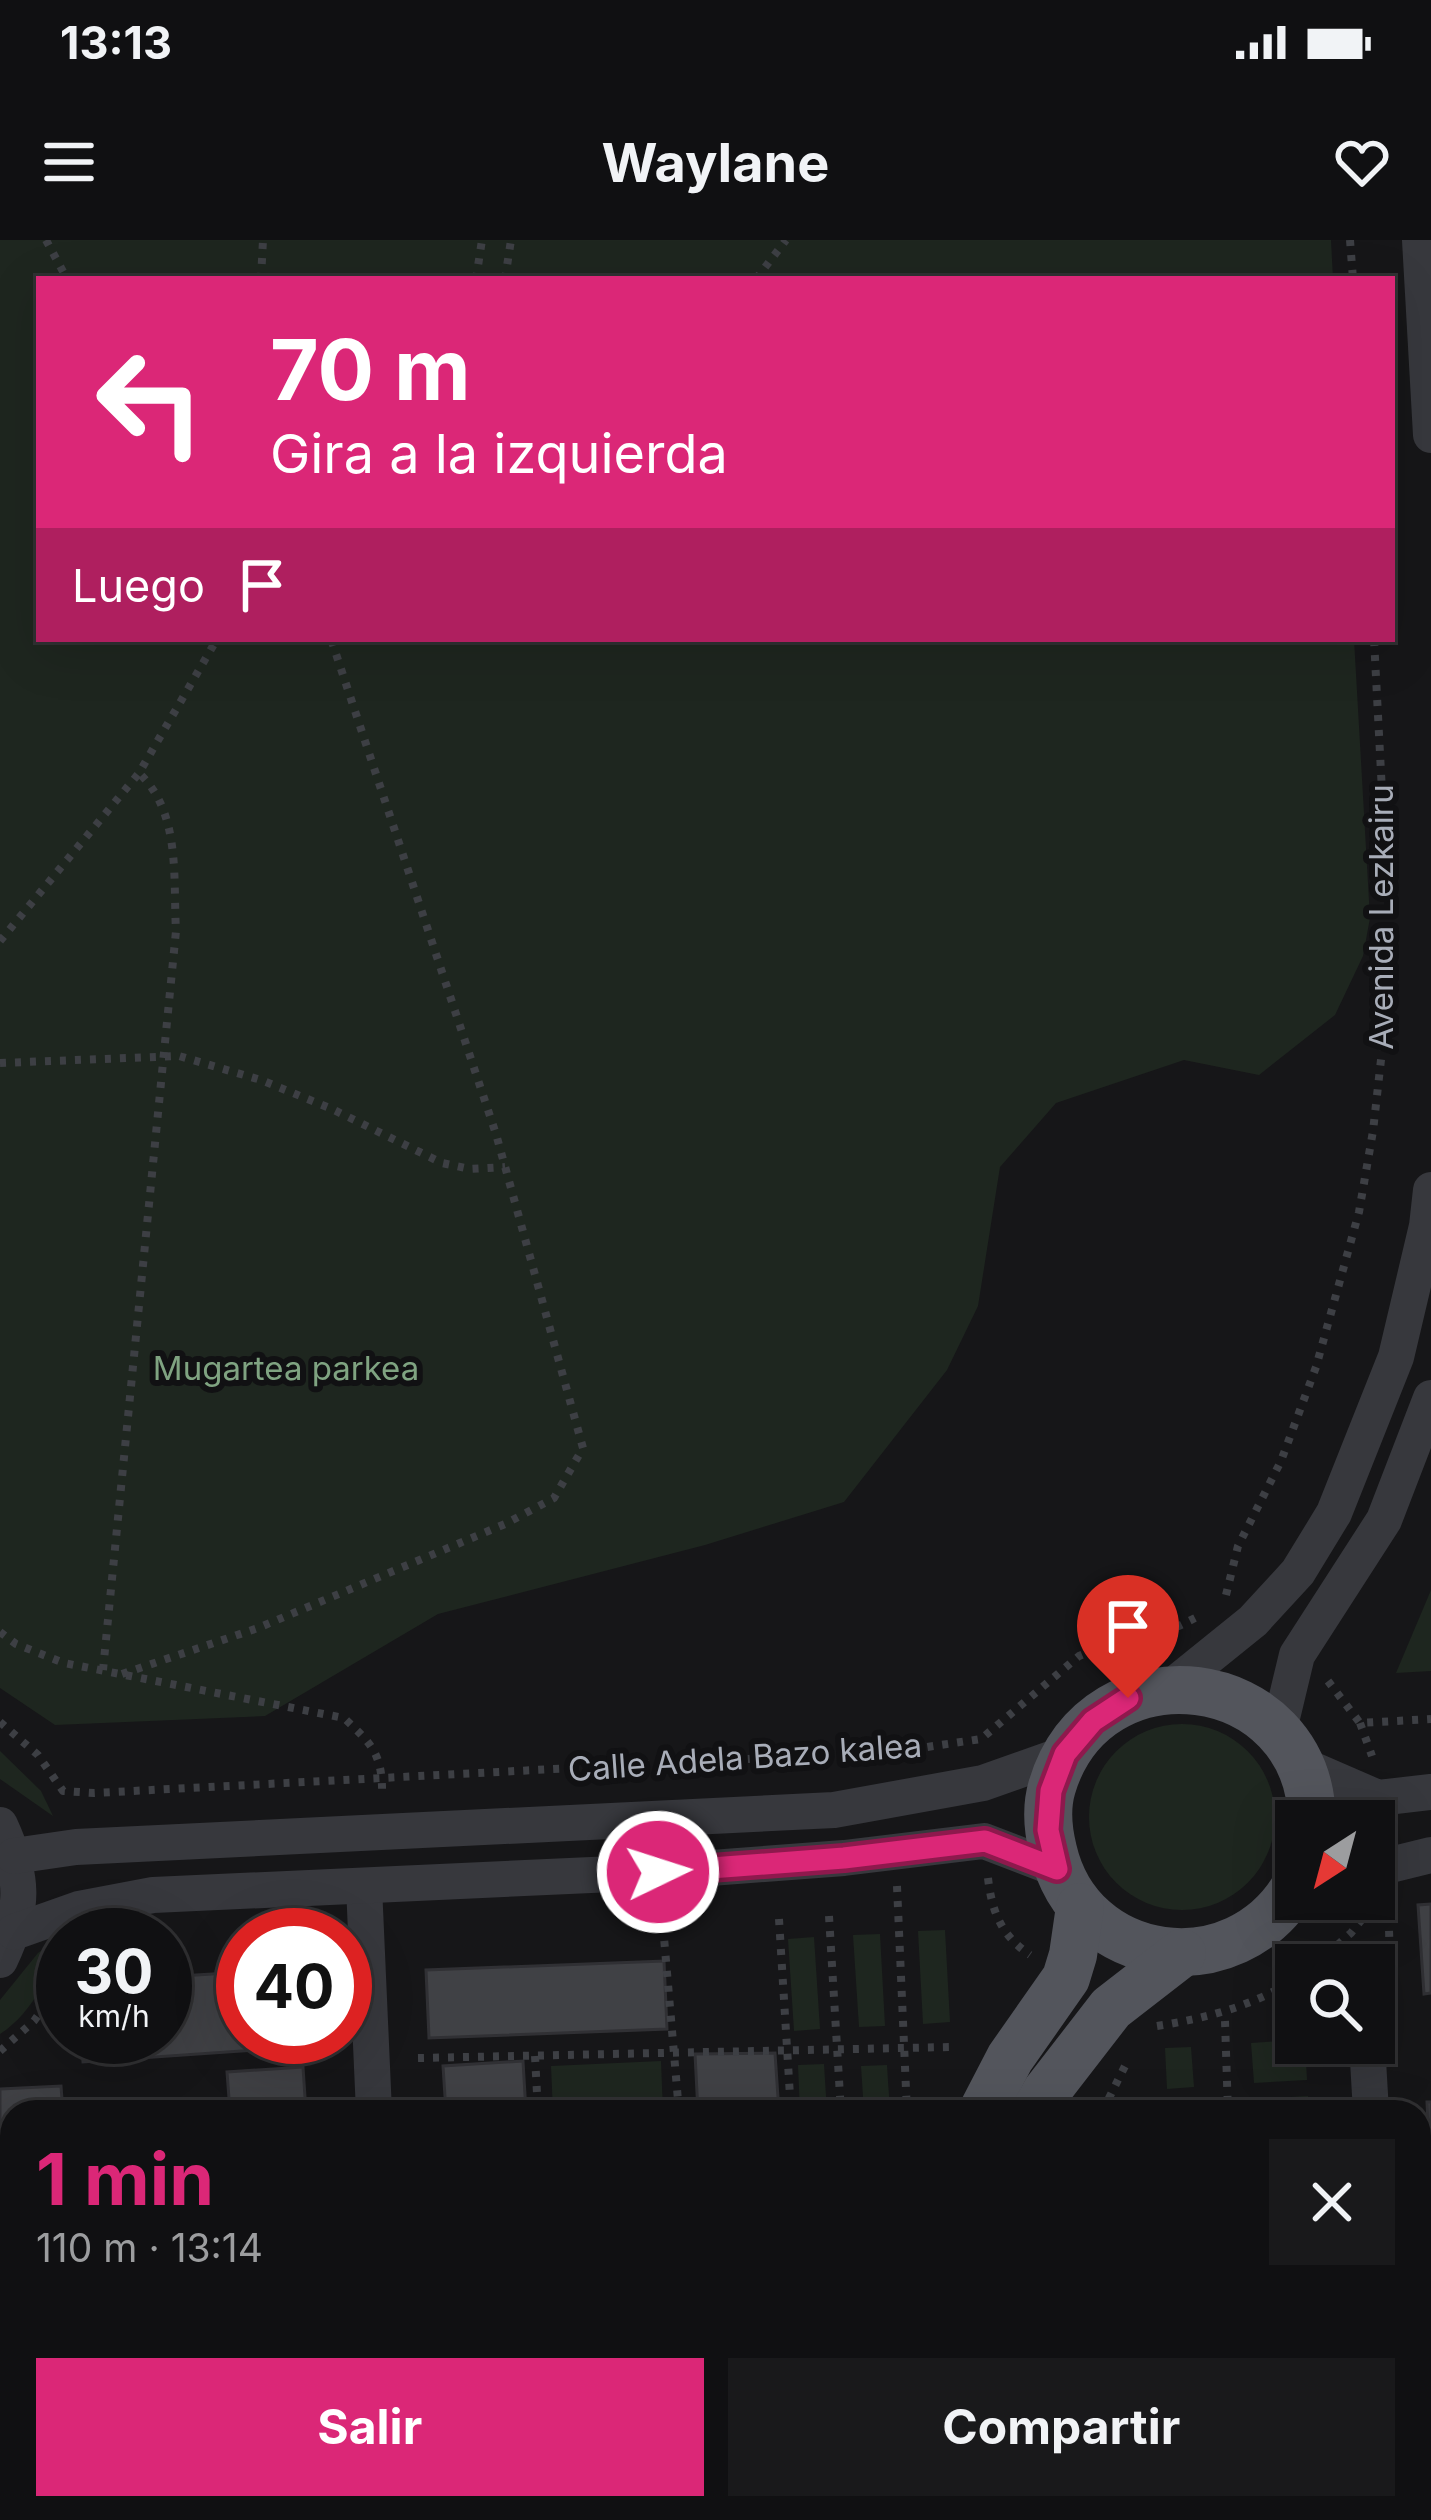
<!DOCTYPE html>
<html lang="es">
<meta charset="utf-8">
<style>
body{margin:0;font-family:Inter,sans-serif;background:#19191b;color:#f1f3f6;height:100vh;display:flex;flex-direction:column;font-size:45px;white-space:nowrap}
*{box-sizing:border-box;margin:0}
p{font-size:39px;color:#9c9d9f}
.icon{flex:none;width:66px;height:66px;fill:none;stroke:currentColor;stroke-width:2;stroke-linecap:round;stroke-linejoin:round}
.map{position:relative;flex:1;overflow:hidden}
.sheet{position:absolute;left:0px;top:1860px;width:1431px;height:420px;display:flex;flex-direction:column;background:#101012;border-radius:36px 36px 0 0;box-shadow:0 12px 48px #0002,0 0 0 3px #303032}
.sheet>*{flex:none}
.banner{position:absolute;left:36px;top:36px;width:1359px;height:366px;border-radius:0px;box-shadow:0 12px 48px #0002,0 0 0 3px #303032;background:#db2777;color:#fff;overflow:hidden}
.needle{width:78px;rotate:216deg}
.buttons{position:absolute;left:1275px;top:1560px;display:grid;gap:24px}
.buttons a{display:grid;place-items:center;width:120px;height:120px;border-radius:0px;background:#101012;box-shadow:0 12px 48px #0002,0 0 0 3px #303032;font-size:60px}
.speed{position:absolute;left:36px;top:1668px;display:flex;gap:24px;font-size:60px;font-weight:700;text-align:center}
.speed>*{display:grid;place-content:center;width:156px;height:156px;border-radius:50%;background:#101012;box-shadow:0 12px 48px #0002,0 0 0 3px #303032;line-height:1}
.speed small{font-size:30px;font-weight:400}
.speed .limit{border:18px solid #d22;background:#fff;color:#111}
.pin{position:absolute;display:grid;place-items:center;width:102px;height:102px;color:#fff;margin:-123px -51px;border-radius:50% 50% 50% 0;rotate:-45deg;box-shadow:0 0 12px #0007}
.pin .icon{rotate:45deg}
.me{position:absolute;width:132px;margin:-66px;rotate:86deg;stroke-linejoin:round;filter:drop-shadow(0 0 9px #0008)}
.turn{display:flex;align-items:center;gap:42px;height:252px;padding:0 36px;font-size:54px}
.turn .icon{width:156px;height:156px;stroke-width:2.5}
.turn b{display:block;font-size:84px;line-height:102px}
.then{display:flex;align-items:center;height:114px;padding:0 36px;background:#0003;gap:24px;font-size:45px}
.round{display:grid;place-items:center;flex:none;width:126px;height:126px;border-radius:0px;background:#19191b}
.headline{display:flex;align-items:center;justify-content:space-between;height:204px;padding:0 36px}
h1{font-size:72px;font-weight:700;line-height:90px;color:#db2777}
.cta{display:flex;gap:24px;margin-top:auto;padding:24px 36px}
.cta a{flex:1;height:138px;border-radius:0px;background:#db2777;color:#fff;font-size:48px;font-weight:700;line-height:138px;text-align:center}
.cta a+a{background:#19191b;color:#f1f3f6}
.status{display:flex;justify-content:space-between;align-items:center;height:84px;padding:0 60px;background:#101012;direction:ltr}
.status svg{height:33px;fill:currentColor}
header{display:flex;justify-content:space-between;align-items:center;height:156px;padding:0 36px;background:#101012;font-size:54px;font-weight:700}
.map>svg:first-child{display:block}
.green{fill:#1e261f}
.building{fill:#404145;stroke:#303034;stroke-width:3}
.lines{fill:none;stroke-linecap:round;stroke-linejoin:round}
.path{stroke:#3d3f44;stroke-width:8;stroke-dasharray:6 9;stroke-linecap:butt}
.minor{stroke:#37383d;stroke-width:36}
.major{stroke:#53555c;stroke-width:48}
.route-casing{stroke:#8e194d;stroke-width:30}
.route{stroke:#db2777;stroke-width:21}
.labels{text-anchor:middle;dominant-baseline:central;stroke-width:12;stroke-linejoin:round;paint-order:stroke}
.street-label{font-size:33px;fill:#a8adb8;stroke:#111113}
.park-label{font-size:33px;fill:#7fa381;stroke:#111113}
</style>
<div class="status"><b>13:13</b><svg viewBox="0 0 49 12"><path d="M0 12V9h3v3zM5 12V6h3v6zM10 12V3h3v9zM15 12V0h3v12zM26 1h20v11H26zM47 4h2v5h-2z"/></svg></div>
<header><svg class="icon" aria-label="menu" viewBox="0 0 24 24"><path d="M4 6h16M4 12h16M4 18h16"/></svg>Waylane<svg class="icon" aria-label="heart" viewBox="0 0 24 24"><path d="M12 20l-8-8c-3-5 5-10 8-4 3-6 11-1 8 4z"/></svg></header>
<div class="map">
<svg width="1431" height="2280" viewBox="0 0 1431 2280">
<rect width="100%" height="100%" fill="#161618"/>
<!-- green -->
<g class="green">
<polygon points="0,0 1331,0 1333,39 39,39 39,399 1354,399 1370,678 1363,716 1335,775 1259,835 1184,820 1056,863 1000,927 978,1066 947,1130 844,1262 705,1305 438,1374 265,1476 55,1485 0,1448"/>
<polygon points="1431,1350 1431,1431 1396,1433"/>
<circle cx="1182" cy="1577" r="93"/>
<polygon points="0,1511 41,1551 53,1576 0,1539"/>
<polygon points="945,1690 950,1782 923,1784 918,1691"/>
<path d="M64 1694C52 1730 34 1772 0 1794V1760L38 1713Z"/>
<polygon points="880,1694 885,1786 859,1787 853,1695"/>
<polygon points="814,1697 820,1789 794,1791 788,1699"/>
<polygon points="1296,1800 1296,1803 1305,1803 1307,1840 1254,1843 1251,1803"/>
<polygon points="1191,1807 1194,1847 1167,1849 1165,1808"/>
<polygon points="661,1821 663,1872 553,1872 551,1826"/>
<polygon points="824,1824 827,1872 800,1872 798,1825"/>
<polygon points="887,1825 890,1872 864,1872 861,1826"/>
<polygon points="1308,1856 1309,1872 1256,1872 1255,1859"/>
<polygon points="1015,2268 1325,2268 1326,2280 1012,2280"/>
</g>
<!-- building -->
<g class="building">
<polygon points="1431,1664 1431,1753 1424,1754 1418,1665"/>
<polygon points="664,1721 667,1789 429,1798 426,1730"/>
<polygon points="243,1732 243,1797 312,1797 313,1806 83,1822 81,1797 165,1797 165,1737"/>
<polygon points="775,1813 779,1872 698,1872 695,1814"/>
<polygon points="523,1821 526,1872 446,1872 443,1826"/>
<polygon points="303,1827 306,1872 230,1872 227,1832"/>
<polygon points="61,1846 63,1872 12,1872 12,2081 0,2082 0,1849"/>
<polygon points="1427,1862 1431,1862 1431,1950"/>
<polygon points="0,2211 12,2211 12,2268 55,2268 56,2280 0,2280"/>
<polygon points="246,2268 322,2268 323,2280 246,2280"/>
<polygon points="453,2268 525,2268 525,2280 454,2280"/>
<polygon points="714,2268 796,2268 797,2280 714,2280"/>
</g>
<g class="lines">
<!-- path -->
<g class="path">
<polyline points="46,0 67,39"/>
<polyline points="1350,0 1353,39"/>
<polyline points="261,39 263,0"/>
<polyline points="476,39 482,0"/>
<polyline points="505,39 511,0"/>
<polyline points="756,39 786,0"/>
<polyline points="0,701 139,533 217,399"/>
<polyline points="0,823 179,816 261,840 332,869 442,923 470,929 505,927"/>
<polyline points="1226,1355 1238,1306 1281,1221 1316,1127 1359,972 1373,891 1384,793 1387,647 1374,399"/>
<path d="M0 1392 16 1404 64 1423 344 1478C373 1505 383 1515 382 1557"/>
<path d="M103 1430 176 691C173 637 181 573 139 533"/>
<polyline points="122,1434 258,1388 505,1284 554,1258 583,1208 496,894 331,399"/>
<polyline points="1328,1441 1360,1483 1431,1479"/>
<polyline points="0,1482 38,1515 63,1551 94,1553 900,1511 981,1499 1079,1416 1139,1391 1179,1386 1195,1378"/>
<polyline points="1360,1483 1372,1516"/>
<path d="M988 1638C992 1672 1001 1695 1030 1715"/>
<polyline points="897,1646 907,1872"/>
<polyline points="1388,1661 1392,1777"/>
<polyline points="829,1676 841,1872"/>
<polyline points="779,1679 791,1872"/>
<polyline points="663,1686 679,1872"/>
<polyline points="1315,1725 1351,1693 1375,1663"/>
<polyline points="1225,1781 1228,1872"/>
<path d="M1157 1786C1208 1778 1252 1766 1296 1739"/>
<polyline points="0,1811 34,1781 63,1740"/>
<polyline points="535,1816 538,1872"/>
<polyline points="418,1818 951,1807"/>
<polyline points="1102,1872 1127,1822"/>
<polyline points="982,2280 983,2268"/>
</g>
<!-- minor -->
<g class="minor">
<polyline points="1420,0 1431,195"/>
<polyline points="1170,1448 1253,1381 1298,1332 1334,1273 1396,1117 1427,986 1431,950"/>
<polyline points="1279,1490 1297,1415 1384,1280 1431,1158"/>
<polyline points="1302,1525 1378,1558 1431,1552"/>
<path d="M0 1585C24 1637 25 1668 0 1720"/>
<polyline points="14,1616 76,1607 834,1570 983,1543 1065,1514"/>
<polyline points="1374,1629 1431,1615"/>
<polyline points="364,1646 374,1872"/>
<polyline points="14,1692 79,1669 153,1655 658,1632 844,1618 984,1601 1057,1629"/>
<polyline points="1367,1803 1371,1872"/>
<polyline points="1419,2073 1431,2072"/>
<polyline points="0,2152 12,2151"/>
<polyline points="395,2268 395,2280"/>
<polyline points="1393,2268 1394,2280"/>
</g>
<!-- major -->
<g class="major">
<path d="M1296 1645C1236 1749 1080 1728 1053 1610 1048 1590 1046 1567 1052 1547 1096 1400 1310 1427 1312 1581"/>
<polyline points="982,1872 1010,1818 1066,1738 1073,1715 1080,1667"/>
<polyline points="1035,1872 1046,1852 1111,1768 1182,1713"/>
<polyline points="873,2280 875,2268"/>
<polyline points="924,2280 925,2268"/>
</g>
</g>
<g class="lines">
<defs>
<polyline id="route" points="658,1632 844,1618 985,1601 1057,1629 1048,1590 1051,1551 1065,1514 1093,1481 1128,1458"/>
</defs>
<!-- route casing -->
<use href="#route" class="route-casing"/>
<!-- route -->
<use href="#route" class="route"/>
</g>
<g class="labels">
<!-- street labels -->
<g class="street-label">
<text transform="translate(1381 677) rotate(-90)">Avenida Lezkairu</text>
<text transform="translate(745 1517) rotate(-4)">Calle Adela Bazo kalea</text>
</g>
<!-- park labels -->
<g class="park-label">
<text x="286" y="1128">Mugartea parkea</text>
</g>
</g>
</svg>
<div class="buttons">
<a><svg class="needle" viewBox="-14 -14 28 28"><path d="M0-13l5 13h-10z" fill="#e53935"/><path d="M0 13l5-13h-10z" fill="#9c9d9f"/></svg></a>
<a><svg class="icon" aria-label="search" viewBox="0 0 24 24"><circle cx="10" cy="10" r="6"/><path d="M15 15l6 6"/></svg></a>
</div>
<div class="speed"><div>30<small>km/h</small></div><div class="limit">40</div></div>
<div class="pin" style="left:1128px;top:1458px;background:#d93025"><svg class="icon" aria-label="arrive" viewBox="0 0 24 24"><path d="M6 21V4h12l-3 4 3 4H6"/></svg></div>
<svg class="me" style="left:658px;top:1632px" viewBox="-20 -20 40 40"><circle r="17" fill="#db2777" stroke="#fff" stroke-width="3"/><path d="M0-11L8 9 0 5-8 9z" fill="#fff"/></svg>
<div class="banner">
<div class="turn"><svg class="icon" aria-label="left" viewBox="0 0 24 24"><path d="M17 20v-9H6M10 6l-5 5 5 5"/></svg><div><b>70 m</b>Gira a la izquierda</div></div>
<div class="then">Luego<svg class="icon" aria-label="arrive" viewBox="0 0 24 24"><path d="M6 21V4h12l-3 4 3 4H6"/></svg></div>
</div>
<section class="sheet">
<div class="headline"><div><h1>1 min</h1><p>110 m · 13:14</p></div><a class="round"><svg class="icon" aria-label="close" viewBox="0 0 24 24"><path d="M6 6l12 12M18 6L6 18"/></svg></a></div>
<div class="cta"><a>Salir</a><a>Compartir</a></div>
</section>
</div>
